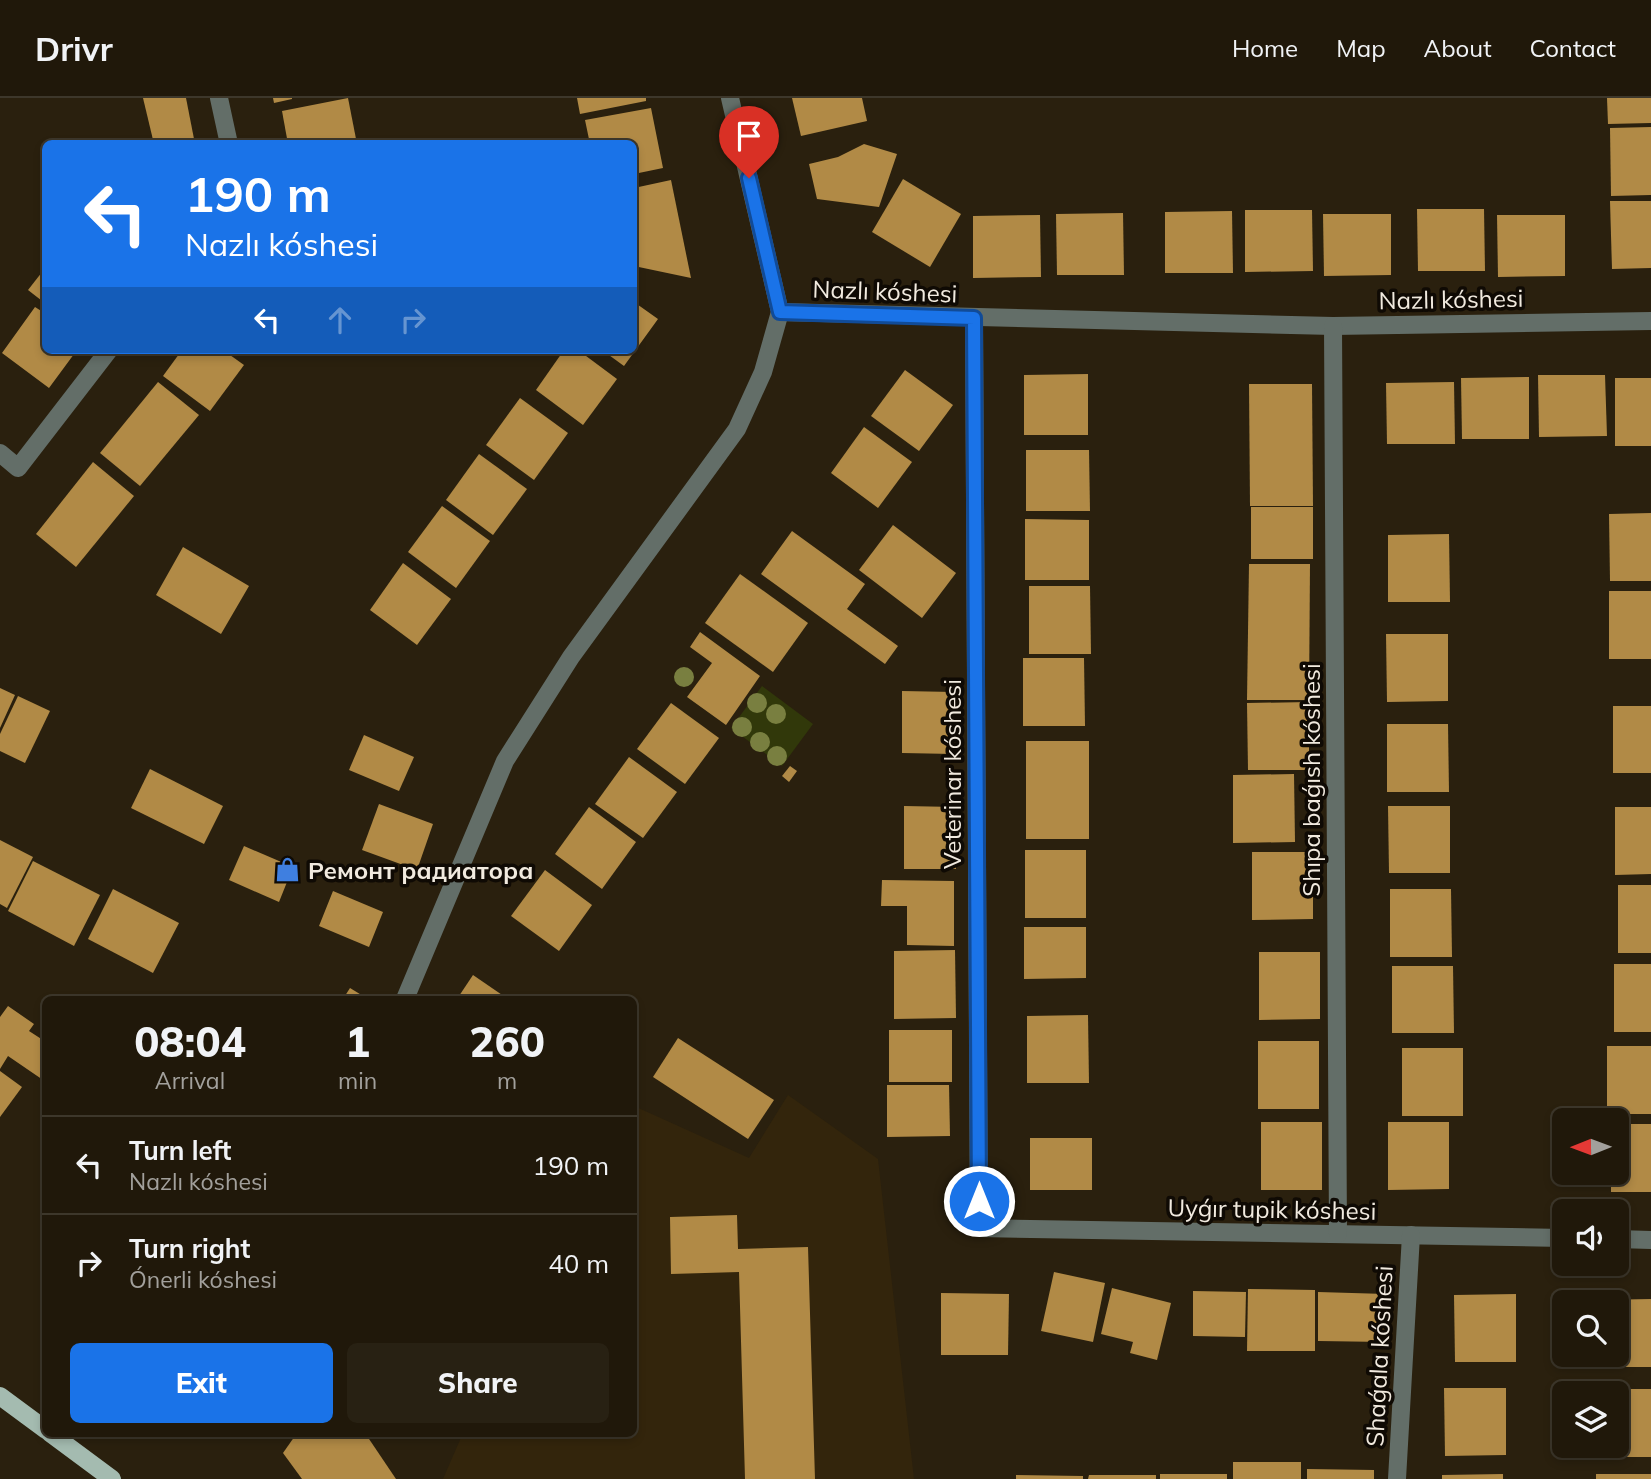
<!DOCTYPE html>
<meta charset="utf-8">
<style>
body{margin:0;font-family:Mulish,sans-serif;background:#282113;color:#f1f3f6;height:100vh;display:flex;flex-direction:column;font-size:26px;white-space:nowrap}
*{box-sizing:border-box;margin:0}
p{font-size:23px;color:#a2a09c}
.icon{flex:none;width:38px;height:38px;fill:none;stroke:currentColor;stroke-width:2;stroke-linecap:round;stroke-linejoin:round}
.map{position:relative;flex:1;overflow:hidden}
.details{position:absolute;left:42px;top:898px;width:595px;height:441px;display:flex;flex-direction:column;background:#20180a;border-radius:10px;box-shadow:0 4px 10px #0003,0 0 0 2px #3d372b}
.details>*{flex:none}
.banner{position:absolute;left:42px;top:42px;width:595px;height:214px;border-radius:10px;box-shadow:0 4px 10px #0003,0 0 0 2px #3d372b;background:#1a73e8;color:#fff;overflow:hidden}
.needle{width:46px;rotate:269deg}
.fabs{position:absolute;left:1552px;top:1010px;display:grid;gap:14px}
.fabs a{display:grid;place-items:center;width:77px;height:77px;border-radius:10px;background:#20180a;box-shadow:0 4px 10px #0003,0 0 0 2px #3d372b;font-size:35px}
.pin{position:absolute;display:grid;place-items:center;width:60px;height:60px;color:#fff;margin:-72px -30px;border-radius:50% 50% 50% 0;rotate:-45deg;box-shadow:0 0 7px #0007}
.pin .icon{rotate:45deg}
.me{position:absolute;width:77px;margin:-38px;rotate:0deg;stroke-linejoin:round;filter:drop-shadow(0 0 5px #0008)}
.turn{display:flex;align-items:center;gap:24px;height:147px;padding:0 28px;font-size:32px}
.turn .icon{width:91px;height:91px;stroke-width:2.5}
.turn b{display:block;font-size:49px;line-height:60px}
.lanes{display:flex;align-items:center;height:66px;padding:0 28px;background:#0003;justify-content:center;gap:35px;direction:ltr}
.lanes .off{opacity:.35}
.eta{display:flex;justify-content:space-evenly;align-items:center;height:119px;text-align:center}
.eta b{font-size:42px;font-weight:800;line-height:49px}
.cta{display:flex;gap:14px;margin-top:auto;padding:14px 28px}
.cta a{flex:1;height:80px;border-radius:10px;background:#1a73e8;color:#fff;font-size:28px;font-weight:800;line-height:80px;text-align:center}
.cta a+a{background:#282113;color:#f1f3f6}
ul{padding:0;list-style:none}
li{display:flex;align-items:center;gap:21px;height:98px;padding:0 28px;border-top:2px solid #3d372b}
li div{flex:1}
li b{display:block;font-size:26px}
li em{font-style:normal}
header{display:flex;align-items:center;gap:42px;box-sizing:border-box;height:98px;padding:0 35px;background:#20180a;border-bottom:2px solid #3d372b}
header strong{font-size:33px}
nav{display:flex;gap:38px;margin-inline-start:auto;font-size:24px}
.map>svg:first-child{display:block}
.built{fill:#33250c}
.green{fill:#31380a}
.building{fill:#b18a46}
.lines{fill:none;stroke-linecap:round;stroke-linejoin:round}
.minor{stroke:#636e68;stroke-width:18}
.primary{stroke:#a4bbb0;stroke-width:18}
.tree{fill:#797f40}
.route-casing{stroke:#114b97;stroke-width:18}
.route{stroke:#1a73e8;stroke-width:12}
.labels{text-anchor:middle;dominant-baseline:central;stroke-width:7;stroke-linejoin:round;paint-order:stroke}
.street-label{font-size:24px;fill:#f1eadf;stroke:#0f0a04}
.poi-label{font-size:24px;font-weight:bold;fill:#f1eadf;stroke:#0f0a04;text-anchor:start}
</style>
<header>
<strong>Drivr</strong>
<nav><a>Home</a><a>Map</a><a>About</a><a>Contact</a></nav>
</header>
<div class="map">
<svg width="1651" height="1381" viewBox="0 0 1651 1381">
<rect width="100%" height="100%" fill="#2a200e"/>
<!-- built -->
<polygon class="built" points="788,997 878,1061 914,1381 443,1381 463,1335 634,1335 634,1008 749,1060"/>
<!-- green -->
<polygon class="green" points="762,588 813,626 782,668 731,630"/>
<!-- building -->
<g class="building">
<polygon points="143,0 186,0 195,46 154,46"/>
<polygon points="273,0 292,0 292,1 274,5"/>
<polygon points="348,0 357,46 288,46 282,13"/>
<polygon points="577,0 646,0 646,3 580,16"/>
<polygon points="792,0 862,0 867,23 801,38"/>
<polygon points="1607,0 1651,0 1651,25 1608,26"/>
<polygon points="651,10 663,70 634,76 634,46 590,46 585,22"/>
<polygon points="1651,29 1651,97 1611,98 1610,30"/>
<polygon points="864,46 897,56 879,109 817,101 809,66 838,59"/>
<polygon points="903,81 961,116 930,169 872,134"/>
<polygon points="671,82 691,180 634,168 634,90"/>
<polygon points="1610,103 1651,103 1651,170 1612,171"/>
<polygon points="1417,111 1484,111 1485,173 1418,173"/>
<polygon points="1245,112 1312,112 1313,173 1245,174"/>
<polygon points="1232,113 1233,175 1165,175 1165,114"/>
<polygon points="1123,115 1124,177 1057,177 1056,116"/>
<polygon points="1323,116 1391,116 1391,177 1324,178"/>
<polygon points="1040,117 1041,179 973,180 973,118"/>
<polygon points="1497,117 1565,117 1565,178 1498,179"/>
<polygon points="46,169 46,206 28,192"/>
<polygon points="634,204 658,221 624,268 602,252 634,252"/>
<polygon points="35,209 46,216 46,252 77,252 49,290 2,255"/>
<polygon points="182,252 223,252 244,267 210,313 163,278"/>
<polygon points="564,252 578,252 617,281 583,327 536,292"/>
<polygon points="905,272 953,307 919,353 871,318"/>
<polygon points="1088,276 1088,337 1024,337 1024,277"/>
<polygon points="1538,277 1605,277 1607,338 1539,339"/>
<polygon points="1529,279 1529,341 1462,341 1461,280"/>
<rect x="1615" y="280" width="36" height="68"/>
<polygon points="158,284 199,317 140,388 100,355"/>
<polygon points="1454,284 1455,346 1387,346 1386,285"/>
<polygon points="1249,286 1312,286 1313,408 1250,408"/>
<polygon points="520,300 568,335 534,382 486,347"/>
<polygon points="864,329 912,364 878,410 831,375"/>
<polygon points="1026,352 1089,352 1090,413 1026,413"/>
<polygon points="479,356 527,391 493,437 446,402"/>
<polygon points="93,364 134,398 76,469 36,436"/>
<polygon points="442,408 490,443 456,490 408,454"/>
<rect x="1251" y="409" width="62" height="52"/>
<polygon points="1651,415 1651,483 1610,483 1609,416"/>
<polygon points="1025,421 1089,422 1089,482 1025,482"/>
<polygon points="893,427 956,475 922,520 859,472"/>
<polygon points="792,433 865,486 847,511 898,548 885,566 761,476"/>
<polygon points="1449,436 1450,504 1388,504 1388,437"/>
<polygon points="183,449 249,488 221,536 156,497"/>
<polygon points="403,465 451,501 417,547 370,512"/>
<polygon points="1249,466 1310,466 1309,602 1247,602"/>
<polygon points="740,476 808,525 773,574 705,525"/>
<polygon points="1029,488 1090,488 1091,556 1029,556"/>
<rect x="1609" y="493" width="42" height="68"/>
<polygon points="700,534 760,578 726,627 687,599 712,565 690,549"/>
<polygon points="1386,536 1448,536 1448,603 1387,604"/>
<polygon points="1023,560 1084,560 1085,628 1023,628"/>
<polygon points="0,590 15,597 0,630"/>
<polygon points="902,593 954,594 954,656 902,655"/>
<polygon points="18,598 50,613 25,665 0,653 0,636"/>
<polygon points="1309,604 1309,672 1248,672 1247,605"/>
<polygon points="671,605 719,640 685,686 637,651"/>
<rect x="1613" y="608" width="38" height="67"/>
<polygon points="1387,626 1448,626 1449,694 1387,694"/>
<polygon points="364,637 414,659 399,693 349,672"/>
<rect x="1026" y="643" width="63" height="98"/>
<polygon points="629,659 677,694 643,740 595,706"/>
<polygon points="790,668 797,673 789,684 782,678"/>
<polygon points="150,671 223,708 204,746 131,710"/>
<polygon points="1294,676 1295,744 1233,745 1233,677"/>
<polygon points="379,706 433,726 417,772 362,752"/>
<polygon points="904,708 956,709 956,771 904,771"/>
<polygon points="1388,708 1450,708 1450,775 1389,775"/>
<polygon points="589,709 636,744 602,791 555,756"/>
<polygon points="1615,709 1651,709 1651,776 1615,777"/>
<polygon points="0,742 33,759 7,810 0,806"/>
<polygon points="244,748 293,769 279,804 229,782"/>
<rect x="1025" y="752" width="61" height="68"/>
<polygon points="1252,754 1313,754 1313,821 1252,822"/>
<polygon points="33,763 100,797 74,848 8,813"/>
<polygon points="545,772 592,807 559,853 511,818"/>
<polygon points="882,782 954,783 954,848 907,847 907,808 881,808"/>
<rect x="1618" y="787" width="33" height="68"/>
<polygon points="113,791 179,825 153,875 88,841"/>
<polygon points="1390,791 1451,791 1452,859 1390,859"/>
<polygon points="333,793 383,814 369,849 319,828"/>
<polygon points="1024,829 1086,829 1086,880 1024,881"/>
<polygon points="955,852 956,920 894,921 894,853"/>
<polygon points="1259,854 1320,854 1320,921 1259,922"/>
<rect x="1614" y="866" width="37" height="68"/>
<polygon points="1392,868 1453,868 1454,935 1392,935"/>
<polygon points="473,877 508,901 457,901"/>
<polygon points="350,890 368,901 343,901"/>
<polygon points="8,908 34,926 29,933 46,944 46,984 8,958 0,971 0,919"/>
<polygon points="1088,917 1089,985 1027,985 1027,918"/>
<rect x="889" y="932" width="63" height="52"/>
<polygon points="678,940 774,1002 748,1041 653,979"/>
<rect x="1258" y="943" width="61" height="68"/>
<rect x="1607" y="948" width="44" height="68"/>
<rect x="1402" y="950" width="61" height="68"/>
<polygon points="0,973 22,989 0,1019"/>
<polygon points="887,987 949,987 950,1038 887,1039"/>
<rect x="1261" y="1024" width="61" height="68"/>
<polygon points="1388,1024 1449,1024 1449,1091 1388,1092"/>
<polygon points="1617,1026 1651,1026 1651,1094 1611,1094 1611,1074 1617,1074"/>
<rect x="1030" y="1040" width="62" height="52"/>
<polygon points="737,1117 738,1151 808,1149 815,1381 745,1381 739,1174 671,1176 670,1119"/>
<polygon points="1054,1174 1105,1185 1093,1244 1041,1233"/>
<polygon points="1112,1190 1171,1205 1157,1262 1130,1255 1133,1244 1101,1236"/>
<polygon points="1248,1191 1315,1192 1315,1253 1247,1253"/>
<polygon points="1193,1193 1246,1194 1245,1239 1193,1238"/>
<polygon points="1318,1194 1386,1196 1385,1244 1318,1243"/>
<polygon points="941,1195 1009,1196 1008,1257 941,1257"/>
<polygon points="1516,1196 1516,1264 1455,1264 1454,1197"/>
<polygon points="1651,1201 1651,1269 1599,1269 1599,1256 1617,1256 1617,1204 1598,1204 1598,1202"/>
<polygon points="1444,1290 1506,1290 1506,1357 1445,1358"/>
<polygon points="1597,1291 1651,1291 1651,1359 1597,1359 1597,1348 1617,1348 1617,1295 1597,1295"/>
<polygon points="297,1335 365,1335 396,1381 302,1381 283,1355"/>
<rect x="1233" y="1364" width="68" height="17"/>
<polygon points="1307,1371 1374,1372 1374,1381 1307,1381"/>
<rect x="1160" y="1376" width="67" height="5"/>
<polygon points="1503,1376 1503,1381 1442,1381 1442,1377"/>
<rect x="1596" y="1376" width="55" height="5"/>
<polygon points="1016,1377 1083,1378 1083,1381 1016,1381"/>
<polygon points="1089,1377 1156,1377 1156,1381 1088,1381"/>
</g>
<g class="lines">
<!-- minor -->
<g class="minor">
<polyline points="219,0 229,46"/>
<polyline points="780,214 1333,228 1651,223"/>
<polyline points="974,221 979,1130 1564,1140"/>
<polyline points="1333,228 1338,1136"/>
<polyline points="0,355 18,370 109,252"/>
<polyline points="405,901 505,663 571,559 737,331 763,274 780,214 730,0"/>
<polyline points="1617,1141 1651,1142"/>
<polyline points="1397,1381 1411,1137"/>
</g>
<!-- primary -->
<g class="primary">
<polyline points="0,1298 46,1332"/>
<polyline points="50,1335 112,1381"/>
</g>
</g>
<!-- trees -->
<g class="tree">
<circle cx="684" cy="579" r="10"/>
<circle cx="757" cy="605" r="10"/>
<circle cx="776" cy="616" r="10"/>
<circle cx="742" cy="629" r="10"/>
<circle cx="760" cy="644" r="10"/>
<circle cx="777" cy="658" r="10"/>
</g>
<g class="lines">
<defs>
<polyline id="route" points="749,80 780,214 974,220 979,1103"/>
</defs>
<!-- route casing -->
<use href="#route" class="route-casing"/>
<!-- route -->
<use href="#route" class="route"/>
</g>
<!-- icons -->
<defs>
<symbol id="shop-bare" viewBox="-9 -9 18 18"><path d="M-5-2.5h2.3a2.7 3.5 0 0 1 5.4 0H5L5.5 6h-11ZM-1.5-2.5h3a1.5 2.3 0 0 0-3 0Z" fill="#3f7fe0" stroke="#0f0a04" stroke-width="2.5" paint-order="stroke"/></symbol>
</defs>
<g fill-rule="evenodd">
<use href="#shop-bare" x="270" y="754" width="35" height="35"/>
</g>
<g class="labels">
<!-- street labels -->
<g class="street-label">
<text transform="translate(885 193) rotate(2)">Nazlı kóshesi</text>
<text transform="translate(1451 201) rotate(-1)">Nazlı kóshesi</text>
<text transform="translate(952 676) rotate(-90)">Veterinar kóshesi</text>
<text transform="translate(1311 682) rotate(-90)">Shıpa baǵısh kóshesi</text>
<text transform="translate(1272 1111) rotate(1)">Uyǵır tupik kóshesi</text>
<text transform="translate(1379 1258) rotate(-87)">Shaǵala kóshesi</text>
</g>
<!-- poi labels -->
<g class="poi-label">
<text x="308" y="772">Ремонт радиатора</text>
</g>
</g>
</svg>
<div class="fabs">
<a><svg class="needle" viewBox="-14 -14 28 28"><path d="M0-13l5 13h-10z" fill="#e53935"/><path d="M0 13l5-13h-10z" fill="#a2a09c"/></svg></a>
<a><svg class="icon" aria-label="sound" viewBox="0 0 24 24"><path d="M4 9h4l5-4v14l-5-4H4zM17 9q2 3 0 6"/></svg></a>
<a><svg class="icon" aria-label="search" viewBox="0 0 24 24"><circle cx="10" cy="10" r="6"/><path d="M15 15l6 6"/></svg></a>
<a><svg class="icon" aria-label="layers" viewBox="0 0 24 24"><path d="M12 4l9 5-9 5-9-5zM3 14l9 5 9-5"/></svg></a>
</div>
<div class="pin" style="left:749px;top:80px;background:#d93025"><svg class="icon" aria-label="arrive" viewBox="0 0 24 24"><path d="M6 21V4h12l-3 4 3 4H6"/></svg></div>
<svg class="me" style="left:979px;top:1103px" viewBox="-20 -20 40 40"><circle r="17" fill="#1a73e8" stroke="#fff" stroke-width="3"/><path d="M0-11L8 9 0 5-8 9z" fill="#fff"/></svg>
<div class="banner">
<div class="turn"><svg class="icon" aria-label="left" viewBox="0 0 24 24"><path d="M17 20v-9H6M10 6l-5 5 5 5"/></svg><div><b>190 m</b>Nazlı kóshesi</div></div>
<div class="lanes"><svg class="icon" aria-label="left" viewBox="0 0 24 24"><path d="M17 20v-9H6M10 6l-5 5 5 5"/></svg><svg class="icon off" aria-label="ahead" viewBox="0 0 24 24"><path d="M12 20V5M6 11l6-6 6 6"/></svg><svg class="icon off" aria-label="right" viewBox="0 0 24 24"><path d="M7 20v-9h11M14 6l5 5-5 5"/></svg></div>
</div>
<section class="details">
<div class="eta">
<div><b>08:04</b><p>Arrival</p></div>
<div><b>1</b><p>min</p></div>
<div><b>260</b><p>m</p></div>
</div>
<ul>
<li><svg class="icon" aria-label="left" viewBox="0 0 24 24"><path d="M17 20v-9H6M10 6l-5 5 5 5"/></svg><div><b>Turn left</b><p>Nazlı kóshesi</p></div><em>190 m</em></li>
<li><svg class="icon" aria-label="right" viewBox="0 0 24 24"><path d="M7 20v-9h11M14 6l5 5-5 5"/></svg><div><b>Turn right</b><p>Ónerli kóshesi</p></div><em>40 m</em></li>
</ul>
<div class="cta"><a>Exit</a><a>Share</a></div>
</section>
</div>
